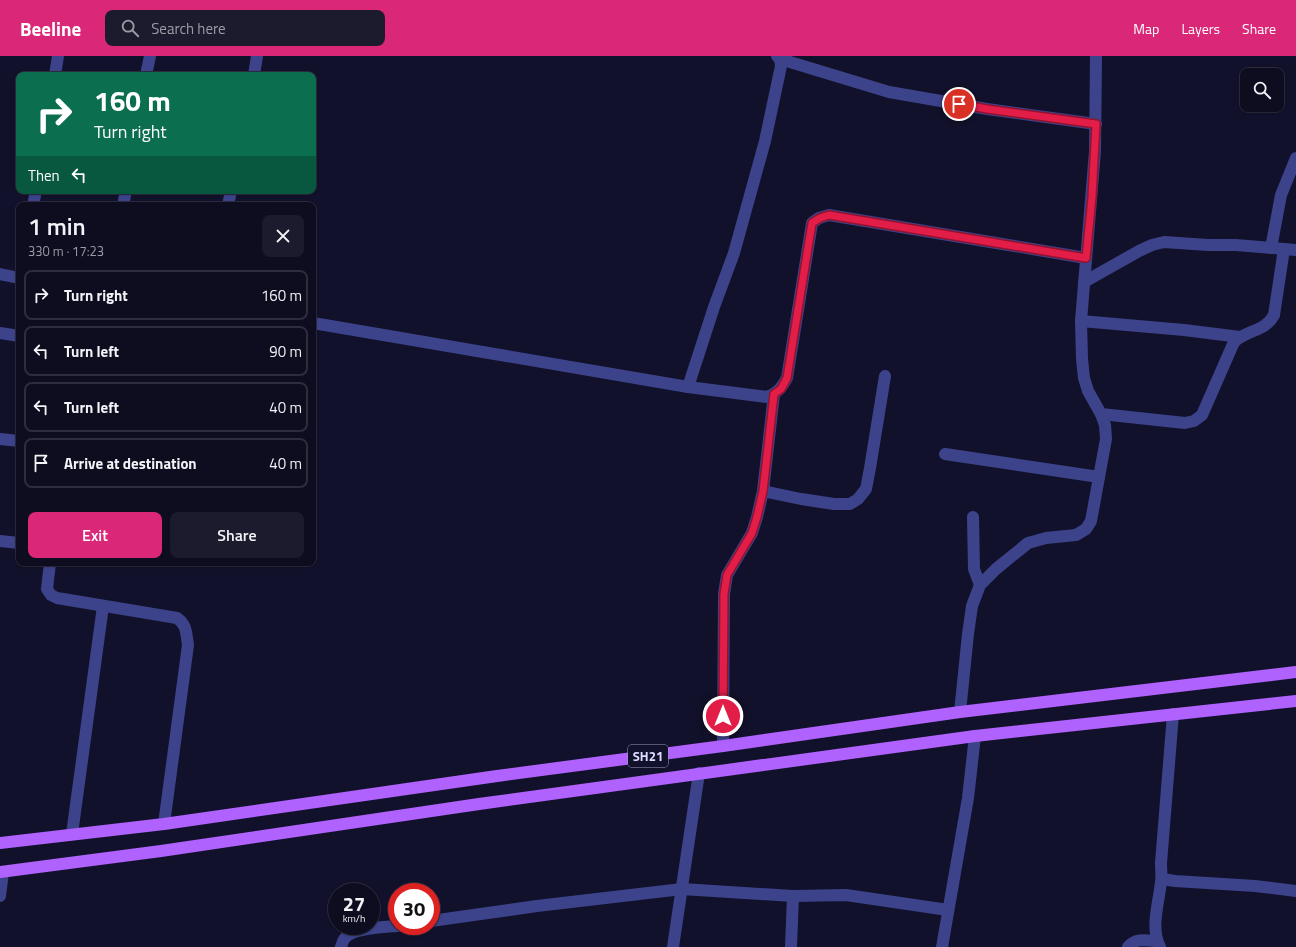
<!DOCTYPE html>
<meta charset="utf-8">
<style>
body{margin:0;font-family:"Titillium Web",sans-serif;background:#1c1b2d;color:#f1f3f6;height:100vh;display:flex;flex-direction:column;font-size:15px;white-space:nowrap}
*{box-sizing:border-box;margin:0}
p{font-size:13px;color:#9b9ca5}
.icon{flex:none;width:22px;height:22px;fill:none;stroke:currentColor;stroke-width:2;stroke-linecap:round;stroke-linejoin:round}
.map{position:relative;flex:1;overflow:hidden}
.details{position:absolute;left:16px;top:146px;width:300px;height:364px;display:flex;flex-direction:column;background:#0e0d20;border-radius:8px;box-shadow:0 1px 3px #0004,0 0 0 1px #2e2d3e}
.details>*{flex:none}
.hud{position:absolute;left:16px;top:16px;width:300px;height:122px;border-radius:8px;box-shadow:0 1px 3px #0004,0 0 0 1px #2e2d3e;background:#0b6e4f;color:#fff;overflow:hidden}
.controls{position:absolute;left:1240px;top:12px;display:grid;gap:8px}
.controls a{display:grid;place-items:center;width:44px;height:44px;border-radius:8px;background:#0e0d20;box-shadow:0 1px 3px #0004,0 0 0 1px #2e2d3e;font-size:20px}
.speed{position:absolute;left:328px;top:827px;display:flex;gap:8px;font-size:20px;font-weight:700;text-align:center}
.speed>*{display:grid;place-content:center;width:52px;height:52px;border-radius:50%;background:#0e0d20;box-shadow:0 1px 3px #0004,0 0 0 1px #2e2d3e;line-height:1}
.speed small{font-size:10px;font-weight:400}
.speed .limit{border:6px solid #d22;background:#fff;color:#111}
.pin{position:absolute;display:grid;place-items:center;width:34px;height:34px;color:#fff;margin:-17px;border:2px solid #fff;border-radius:50%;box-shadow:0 1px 4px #0007}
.me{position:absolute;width:44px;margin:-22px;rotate:0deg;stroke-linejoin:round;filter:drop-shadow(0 0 3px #0008)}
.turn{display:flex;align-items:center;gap:14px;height:84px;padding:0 12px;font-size:18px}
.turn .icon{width:52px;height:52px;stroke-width:2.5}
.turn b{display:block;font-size:28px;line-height:34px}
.then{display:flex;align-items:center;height:38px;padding:0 12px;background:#0003;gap:8px;font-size:15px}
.round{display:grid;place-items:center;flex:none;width:42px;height:42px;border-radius:8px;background:#1c1b2d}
.head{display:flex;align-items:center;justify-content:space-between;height:68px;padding:0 12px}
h1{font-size:24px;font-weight:600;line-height:30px}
.primary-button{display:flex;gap:8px;margin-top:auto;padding:8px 12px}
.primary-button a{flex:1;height:46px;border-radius:8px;background:#db2777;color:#fff;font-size:16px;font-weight:600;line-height:46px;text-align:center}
.primary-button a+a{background:#1c1b2d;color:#f1f3f6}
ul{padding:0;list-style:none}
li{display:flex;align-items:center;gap:12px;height:50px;margin:0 8px 6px;padding:0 4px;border:2px solid #2e2d3e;border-radius:8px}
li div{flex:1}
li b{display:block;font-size:15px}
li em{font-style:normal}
header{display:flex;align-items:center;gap:24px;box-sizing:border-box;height:56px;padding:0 20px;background:#db2777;color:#fff}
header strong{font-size:19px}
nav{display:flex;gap:22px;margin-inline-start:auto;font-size:14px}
.search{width:280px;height:36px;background:#1c1b2d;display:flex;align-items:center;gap:10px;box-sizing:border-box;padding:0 14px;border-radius:8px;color:#9b9ca5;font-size:15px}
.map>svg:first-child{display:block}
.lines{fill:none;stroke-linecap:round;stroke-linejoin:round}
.minor{stroke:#3c438b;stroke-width:12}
.major{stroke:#b062ff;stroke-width:12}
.route-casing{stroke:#92132f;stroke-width:10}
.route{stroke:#e11d48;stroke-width:7}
.labels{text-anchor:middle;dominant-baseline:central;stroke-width:4;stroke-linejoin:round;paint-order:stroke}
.shield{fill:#12112b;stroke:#9f9fbf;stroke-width:1}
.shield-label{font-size:13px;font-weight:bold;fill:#dbdcff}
</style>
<header>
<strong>Beeline</strong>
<div class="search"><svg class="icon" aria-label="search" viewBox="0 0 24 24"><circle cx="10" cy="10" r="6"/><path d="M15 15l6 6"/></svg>Search here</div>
<nav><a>Map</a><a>Layers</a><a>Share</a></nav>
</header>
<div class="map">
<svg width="1296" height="891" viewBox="0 0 1296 891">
<rect width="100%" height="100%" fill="#12112b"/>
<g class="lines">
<!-- minor -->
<g class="minor">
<polyline points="780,3 889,36 987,53 1096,68"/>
<polyline points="55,19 58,0"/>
<polyline points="146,19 150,0"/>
<polyline points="254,19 257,0"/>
<polyline points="33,149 36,135"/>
<polyline points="123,149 126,135"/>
<polyline points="228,149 231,135"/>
<polyline points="1271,192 1281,139 1296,102"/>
<polyline points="0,218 19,222"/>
<polyline points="1084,226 1139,195 1152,189 1164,186 1208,189 1236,189 1296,194"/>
<polyline points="1081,265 1184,274 1240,281"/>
<path d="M313 267 688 331 767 341C778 337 782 331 787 322L812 167 819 162 829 159 1086 202"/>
<polyline points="0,277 19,280"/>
<polyline points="688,331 714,251 734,197 765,85 781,10 780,3 777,0"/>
<path d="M1101 358 1185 367 1194 365 1202 359 1234 286C1247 274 1266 275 1274 259L1284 193"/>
<polyline points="0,383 19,385"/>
<polyline points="945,398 1099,421"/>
<polyline points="763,435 801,443 834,448 850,448 858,443 866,433 870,412 885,320"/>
<polyline points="973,461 974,513 980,529"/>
<polyline points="0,485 19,487"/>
<path d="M50 507 47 533 51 539 57 542 177 562C187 569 186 577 188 589L164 768"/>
<polyline points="960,656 968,578 972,550 980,529 996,513 1028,487 1046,482 1076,479 1086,473 1091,465 1106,383 1105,369 1101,358 1088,335 1084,322 1082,303 1081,265 1095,95 1096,0"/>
<polyline points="723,690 724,538 727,519 752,477 757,461 763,435 774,338"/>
<polyline points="72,778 103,550"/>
<polyline points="1162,823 1175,825 1255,830 1296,835"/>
<polyline points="0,840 3,816"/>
<polyline points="431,865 537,850 682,833 793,840 846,839 948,854"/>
<path d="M341 891C342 888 343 884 345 882 353 872 384 871 397 870"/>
<polyline points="673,891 699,717"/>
<polyline points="791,891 793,840"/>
<polyline points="942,891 968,742 975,680"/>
<path d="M1128 891C1135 882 1146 884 1156 885"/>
<path d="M1160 891C1150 872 1159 846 1161 826 1162 820 1161 813 1161 807L1173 658"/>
</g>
<!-- major -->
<g class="major">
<polyline points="0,787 164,768 497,720 723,690 960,656 1296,616"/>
<polyline points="0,816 161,795 479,748 975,680 1296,645"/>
</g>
</g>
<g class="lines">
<defs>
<polyline id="route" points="723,660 724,538 727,519 752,477 757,461 763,435 774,338 781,333 787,322 812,167 820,162 829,159 1086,202 1092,141 1096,68 987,53 959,48"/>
</defs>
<!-- route casing -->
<use href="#route" class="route-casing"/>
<!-- route -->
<use href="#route" class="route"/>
</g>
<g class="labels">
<!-- shield labels -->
<rect class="shield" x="628" y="689" width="40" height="22" rx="3"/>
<g class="shield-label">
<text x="648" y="700">SH21</text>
</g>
</g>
</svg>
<div class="controls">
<a><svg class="icon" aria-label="search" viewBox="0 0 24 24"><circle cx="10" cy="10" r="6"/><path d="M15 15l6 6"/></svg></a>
</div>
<div class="speed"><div>27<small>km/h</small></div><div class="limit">30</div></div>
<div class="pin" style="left:959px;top:48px;background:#d93025"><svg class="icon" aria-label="arrive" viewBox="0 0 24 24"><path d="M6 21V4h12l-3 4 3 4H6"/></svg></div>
<svg class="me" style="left:723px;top:660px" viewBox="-20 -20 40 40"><circle r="17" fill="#e11d48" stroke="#fff" stroke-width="3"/><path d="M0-11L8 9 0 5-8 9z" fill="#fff"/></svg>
<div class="hud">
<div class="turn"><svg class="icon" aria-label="right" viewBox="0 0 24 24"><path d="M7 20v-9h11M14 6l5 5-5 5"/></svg><div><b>160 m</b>Turn right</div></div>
<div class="then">Then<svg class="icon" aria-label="left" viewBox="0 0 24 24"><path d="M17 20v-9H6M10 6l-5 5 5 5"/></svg></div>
</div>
<section class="details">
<div class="head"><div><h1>1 min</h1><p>330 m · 17:23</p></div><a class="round"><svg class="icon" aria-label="close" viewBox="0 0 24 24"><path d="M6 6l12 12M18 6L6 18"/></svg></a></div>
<ul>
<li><svg class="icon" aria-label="right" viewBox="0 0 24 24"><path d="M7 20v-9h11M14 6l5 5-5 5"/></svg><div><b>Turn right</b></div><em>160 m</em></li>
<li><svg class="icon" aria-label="left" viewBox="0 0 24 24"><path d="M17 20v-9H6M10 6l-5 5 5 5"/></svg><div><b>Turn left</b></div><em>90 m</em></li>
<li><svg class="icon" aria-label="left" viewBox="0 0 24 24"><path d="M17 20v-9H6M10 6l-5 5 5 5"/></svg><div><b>Turn left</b></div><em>40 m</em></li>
<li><svg class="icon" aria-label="arrive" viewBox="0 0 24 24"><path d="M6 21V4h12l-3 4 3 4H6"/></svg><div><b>Arrive at destination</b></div><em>40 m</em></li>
</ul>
<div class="primary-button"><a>Exit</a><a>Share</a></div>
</section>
</div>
